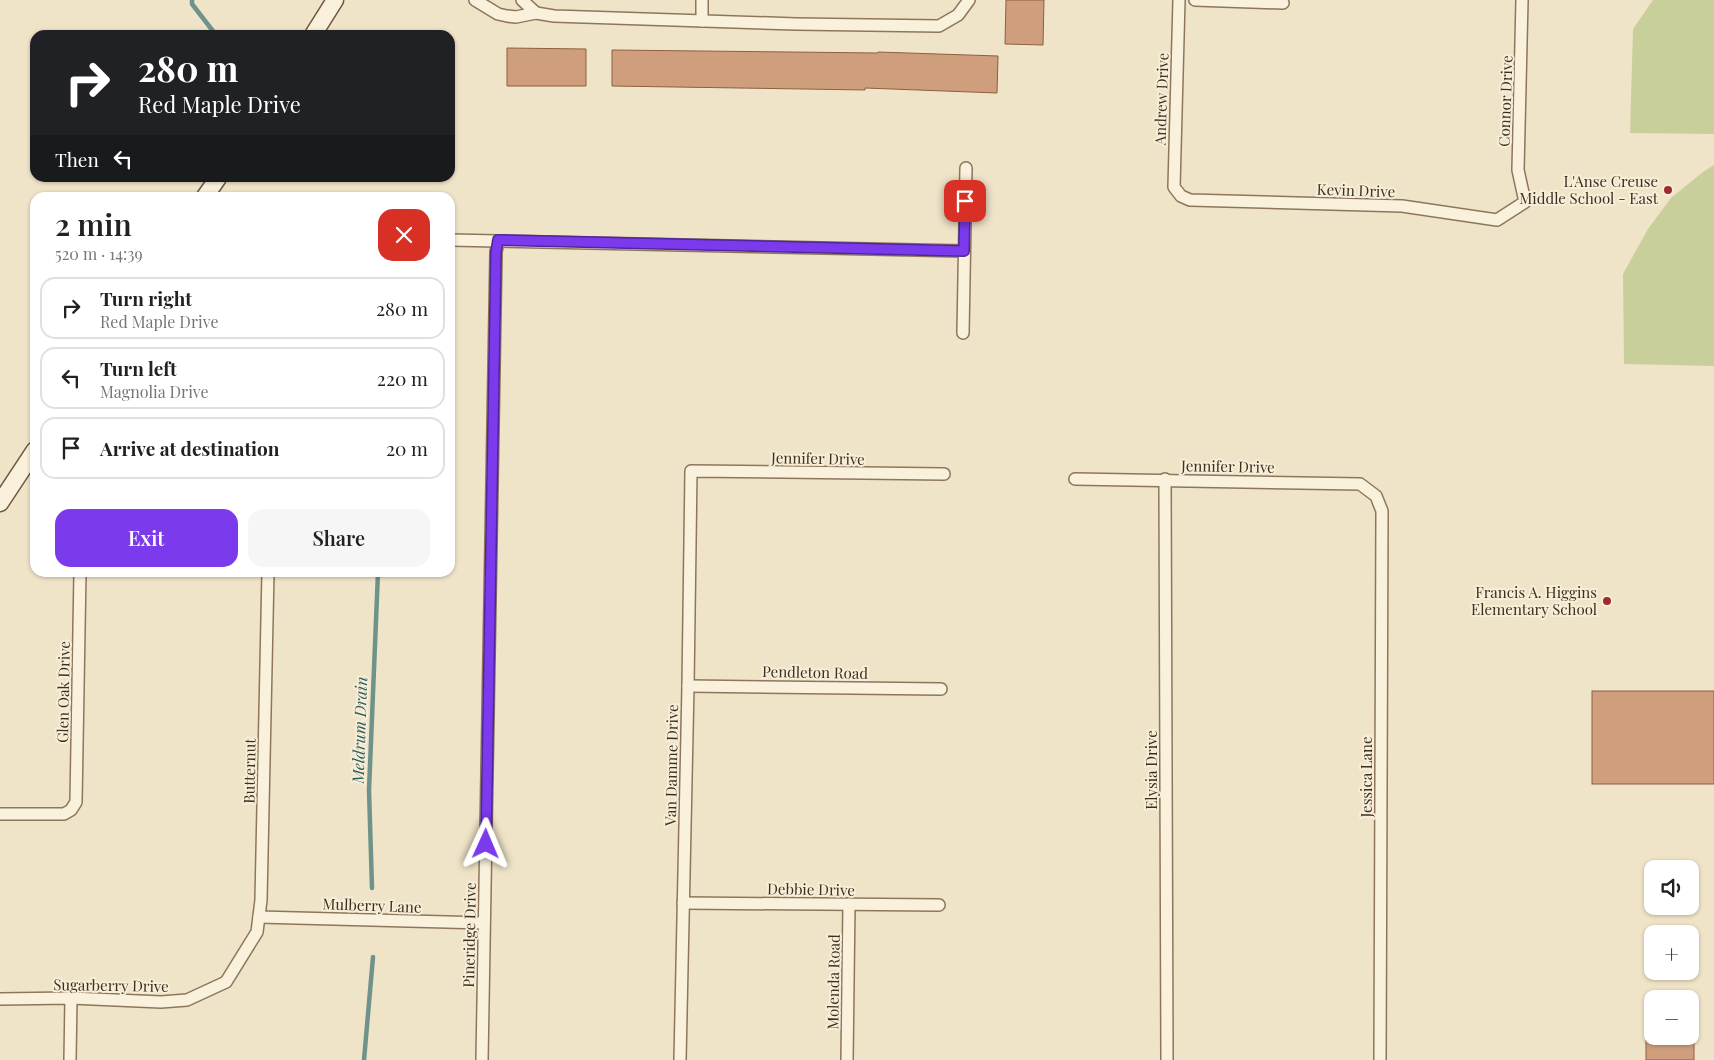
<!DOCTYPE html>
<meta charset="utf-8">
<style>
body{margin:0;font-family:"Playfair Display",serif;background:#f6f6f6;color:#222;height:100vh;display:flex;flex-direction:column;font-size:19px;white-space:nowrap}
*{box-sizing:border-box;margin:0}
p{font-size:16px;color:#767676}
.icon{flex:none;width:28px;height:28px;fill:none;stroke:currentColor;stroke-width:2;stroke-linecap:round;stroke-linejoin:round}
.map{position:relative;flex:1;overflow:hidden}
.side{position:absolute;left:30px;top:192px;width:425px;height:385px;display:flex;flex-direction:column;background:#fff;border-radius:15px;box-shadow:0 1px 4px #0004}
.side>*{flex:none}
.banner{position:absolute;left:30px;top:30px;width:425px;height:152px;border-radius:15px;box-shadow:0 1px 4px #0004;background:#202124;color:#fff;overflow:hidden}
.buttons{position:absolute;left:1644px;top:860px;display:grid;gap:10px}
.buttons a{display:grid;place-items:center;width:55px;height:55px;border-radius:10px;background:#fff;box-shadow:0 1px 4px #0004;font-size:25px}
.pin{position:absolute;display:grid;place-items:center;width:42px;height:42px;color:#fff;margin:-21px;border-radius:10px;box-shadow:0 2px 8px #0006}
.me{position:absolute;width:55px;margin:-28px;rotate:1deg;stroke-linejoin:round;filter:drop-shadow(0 0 4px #0008)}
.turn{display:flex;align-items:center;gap:18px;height:105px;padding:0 25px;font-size:22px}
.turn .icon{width:65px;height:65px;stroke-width:2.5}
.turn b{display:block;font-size:35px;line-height:42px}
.then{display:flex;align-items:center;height:48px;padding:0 25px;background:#0003;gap:10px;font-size:19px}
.round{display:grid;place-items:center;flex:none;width:52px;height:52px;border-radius:15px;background:#f6f6f6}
.head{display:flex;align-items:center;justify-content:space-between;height:85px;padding:0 25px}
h1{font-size:30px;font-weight:600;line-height:38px}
.action{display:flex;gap:10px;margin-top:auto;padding:10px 25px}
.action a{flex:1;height:58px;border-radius:15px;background:#7c3aed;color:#fff;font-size:20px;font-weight:600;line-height:58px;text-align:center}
.action a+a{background:#f6f6f6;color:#222}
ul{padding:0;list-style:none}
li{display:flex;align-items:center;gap:15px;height:62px;margin:0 10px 8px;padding:0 15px;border:2px solid #e0e0e0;border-radius:15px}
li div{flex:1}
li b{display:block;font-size:19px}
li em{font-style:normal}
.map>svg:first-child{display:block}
.green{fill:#c9cf9b}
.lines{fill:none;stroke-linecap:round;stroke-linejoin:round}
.stream{stroke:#6f938a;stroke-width:4.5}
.building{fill:#cf9f7d;stroke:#8d5f41}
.minor-casing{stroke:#8d765c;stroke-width:14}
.secondary-casing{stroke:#6f573f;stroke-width:19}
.minor{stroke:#faf1dc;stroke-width:11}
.secondary{stroke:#faf1dc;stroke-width:16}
.route-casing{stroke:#51269a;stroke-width:12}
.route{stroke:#7c3aed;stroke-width:9}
.poi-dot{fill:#9e2a2b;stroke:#f7eed8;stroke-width:2}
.labels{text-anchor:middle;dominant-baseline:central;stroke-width:4;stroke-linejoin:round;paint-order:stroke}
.street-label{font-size:15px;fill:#3d2e20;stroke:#f7eed8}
.poi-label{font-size:15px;fill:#3d2e20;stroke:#f7eed8;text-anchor:end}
.water-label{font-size:16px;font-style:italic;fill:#2f5d5a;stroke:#f7eed8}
</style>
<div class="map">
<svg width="1714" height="1060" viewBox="0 0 1714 1060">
<rect width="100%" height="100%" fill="#f0e4c8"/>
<!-- green -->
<g class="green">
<polygon points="1653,0 1714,0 1714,134 1630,133 1633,29"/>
<polygon points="1714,165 1714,366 1624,364 1623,274 1648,229 1671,198 1703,172"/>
</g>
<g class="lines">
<!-- stream -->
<g class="stream">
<polyline points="192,0 192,4 216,35"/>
<polyline points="372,888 369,790 378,572"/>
<polyline points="364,1060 373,957"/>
</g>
</g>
<!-- building -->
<g class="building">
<polygon points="1006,0 1044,0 1043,45 1005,44"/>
<polygon points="507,48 586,49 586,86 507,86"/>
<polygon points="612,50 878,53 878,52 998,56 997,93 865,88 865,90 612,86"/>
<rect x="1592" y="691" width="122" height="93"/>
<rect x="1646" y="1036" width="48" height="24"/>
</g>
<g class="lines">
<defs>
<g id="minor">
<polyline points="475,0 498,14 507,16 516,17 536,13 554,16 796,24 939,26 958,15 969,0"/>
<polyline points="522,0 536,13"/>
<polyline points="1179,0 1174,187 1181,196 1190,200 1402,206 1497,220 1525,202 1518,170 1522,0"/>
<polyline points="1195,0 1283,3"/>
<polyline points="702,21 702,0"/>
<polyline points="450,240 964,251"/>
<polyline points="963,333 966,168"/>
<polyline points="1075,479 1360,484 1376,496 1382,511 1380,1060"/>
<polyline points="1165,479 1167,1060"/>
<polyline points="688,686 941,689"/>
<polyline points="0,814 64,814 71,810 76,802 80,572"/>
<polyline points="683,903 939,905"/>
<polyline points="259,917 484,923"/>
<polyline points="0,999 71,998 161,1002 187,1000 226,982 257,932 261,900 268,572"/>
<polyline points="70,1060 71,998"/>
<polyline points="482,1060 496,252 498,241"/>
<polyline points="680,1060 688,686 691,471 944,474"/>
<polyline points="847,1060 849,904"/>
</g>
<g id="secondary">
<polyline points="313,35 335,0"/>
<polyline points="204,198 218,178"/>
<polyline points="0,503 35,450"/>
</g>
</defs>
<!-- minor casing -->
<use href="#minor" class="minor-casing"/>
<!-- secondary casing -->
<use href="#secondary" class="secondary-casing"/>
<!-- minor -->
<use href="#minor" class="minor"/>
<!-- secondary -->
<use href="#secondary" class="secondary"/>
</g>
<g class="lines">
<defs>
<polyline id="route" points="486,844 496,252 498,240 964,251 965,201"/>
</defs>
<!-- route casing -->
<use href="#route" class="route-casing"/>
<!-- route -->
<use href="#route" class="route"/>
</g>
<!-- markers -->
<g class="poi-dot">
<circle cx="1668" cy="190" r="5"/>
<circle cx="1607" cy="601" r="5"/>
</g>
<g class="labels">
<!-- street labels -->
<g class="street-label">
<text transform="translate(1161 99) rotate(-88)">Andrew Drive</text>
<text transform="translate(1505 101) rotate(-88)">Connor Drive</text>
<text transform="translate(1356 190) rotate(2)">Kevin Drive</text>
<text transform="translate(818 458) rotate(1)">Jennifer Drive</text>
<text transform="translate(1228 466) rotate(1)">Jennifer Drive</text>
<text transform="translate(815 672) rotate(1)">Pendleton Road</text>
<text transform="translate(63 692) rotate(-89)">Glen Oak Drive</text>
<text transform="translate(671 765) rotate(-89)">Van Damme Drive</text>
<text transform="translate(1151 770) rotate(-90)">Elysia Drive</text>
<text transform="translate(249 771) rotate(-89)">Butternut</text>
<text transform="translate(1366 777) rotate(-90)">Jessica Lane</text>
<text transform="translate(811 889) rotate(1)">Debbie Drive</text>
<text transform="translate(372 905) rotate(2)">Mulberry Lane</text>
<text transform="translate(469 935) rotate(-89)">Pineridge Drive</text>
<text transform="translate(833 982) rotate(-89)">Molenda Road</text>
<text transform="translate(111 985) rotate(1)">Sugarberry Drive</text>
</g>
<!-- poi labels -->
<g class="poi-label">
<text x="1658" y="181">L'Anse Creuse<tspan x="1658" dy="17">Middle School - East</tspan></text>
<text x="1597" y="592">Francis A. Higgins<tspan x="1597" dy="17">Elementary School</tspan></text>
</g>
<!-- water labels -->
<g class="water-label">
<text transform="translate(359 730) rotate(-88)">Meldrum Drain</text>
</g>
</g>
</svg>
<div class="buttons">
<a><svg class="icon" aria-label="sound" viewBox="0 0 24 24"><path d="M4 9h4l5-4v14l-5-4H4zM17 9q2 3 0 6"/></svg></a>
<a>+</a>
<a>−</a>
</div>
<div class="pin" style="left:965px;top:201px;background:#d93025"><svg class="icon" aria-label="arrive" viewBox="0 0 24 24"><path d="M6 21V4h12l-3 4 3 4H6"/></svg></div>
<svg class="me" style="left:486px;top:844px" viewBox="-20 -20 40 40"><path d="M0-17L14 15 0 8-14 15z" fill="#7c3aed" stroke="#fff" stroke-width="4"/></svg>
<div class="banner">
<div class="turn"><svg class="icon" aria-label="right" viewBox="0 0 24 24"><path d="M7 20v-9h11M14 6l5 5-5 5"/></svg><div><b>280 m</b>Red Maple Drive</div></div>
<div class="then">Then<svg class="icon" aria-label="left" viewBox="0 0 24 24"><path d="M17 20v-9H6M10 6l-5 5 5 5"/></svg></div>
</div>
<section class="side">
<div class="head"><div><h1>2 min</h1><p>520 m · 14:39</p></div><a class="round" style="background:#d93025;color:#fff"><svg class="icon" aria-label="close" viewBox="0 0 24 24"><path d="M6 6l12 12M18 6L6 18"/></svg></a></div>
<ul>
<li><svg class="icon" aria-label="right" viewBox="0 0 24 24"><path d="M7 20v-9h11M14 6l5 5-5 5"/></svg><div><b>Turn right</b><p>Red Maple Drive</p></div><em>280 m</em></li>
<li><svg class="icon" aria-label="left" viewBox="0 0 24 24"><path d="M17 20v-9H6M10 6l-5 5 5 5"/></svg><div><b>Turn left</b><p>Magnolia Drive</p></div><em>220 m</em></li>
<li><svg class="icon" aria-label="arrive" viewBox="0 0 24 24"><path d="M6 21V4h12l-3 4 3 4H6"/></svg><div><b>Arrive at destination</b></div><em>20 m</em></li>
</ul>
<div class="action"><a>Exit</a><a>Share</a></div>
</section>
</div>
